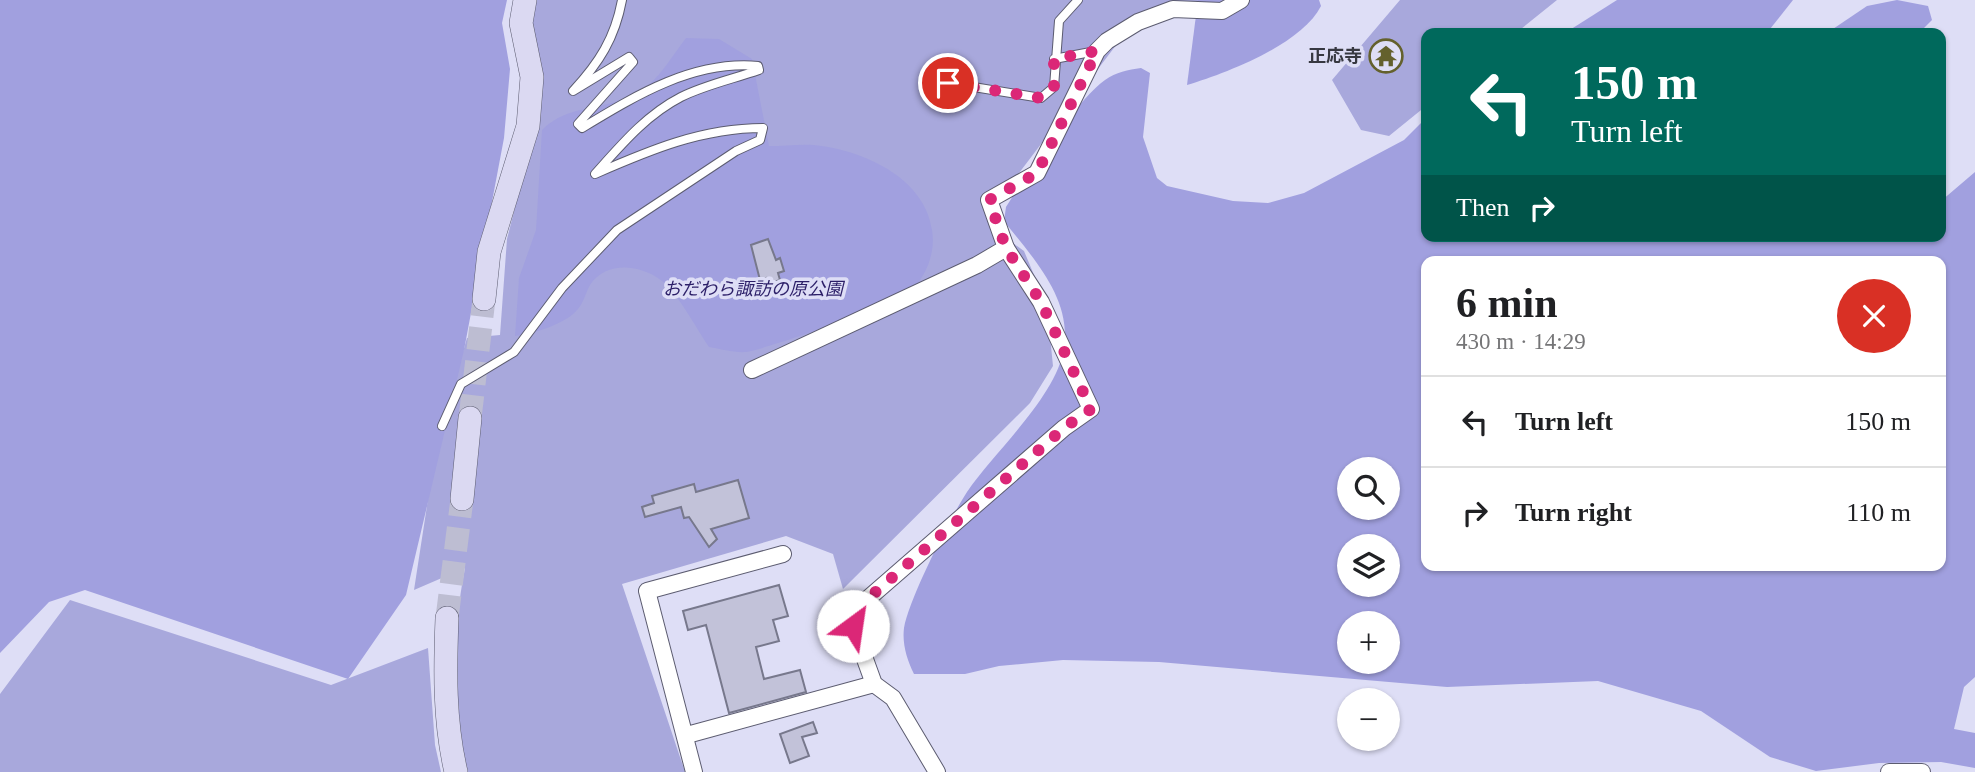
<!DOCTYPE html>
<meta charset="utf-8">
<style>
body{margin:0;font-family:"Times New Roman","Noto Sans JP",serif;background:#f6f6f6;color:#202124;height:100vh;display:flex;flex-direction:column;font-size:26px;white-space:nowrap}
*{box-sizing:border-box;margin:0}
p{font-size:23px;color:#757577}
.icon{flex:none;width:38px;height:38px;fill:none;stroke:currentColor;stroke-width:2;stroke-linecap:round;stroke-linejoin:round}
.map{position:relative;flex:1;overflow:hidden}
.drawer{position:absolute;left:1421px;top:256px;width:525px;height:315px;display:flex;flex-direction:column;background:#fff;border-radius:14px;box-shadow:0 2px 5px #0004}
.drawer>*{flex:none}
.top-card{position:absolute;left:1421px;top:28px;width:525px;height:214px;border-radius:14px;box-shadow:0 2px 5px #0004;background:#00695c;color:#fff;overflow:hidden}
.fabs{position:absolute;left:1337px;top:457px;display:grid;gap:14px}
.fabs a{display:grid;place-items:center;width:63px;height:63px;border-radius:50%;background:#fff;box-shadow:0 2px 5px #0004;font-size:35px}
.pin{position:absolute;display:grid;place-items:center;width:60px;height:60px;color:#fff;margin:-30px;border:4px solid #fff;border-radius:50%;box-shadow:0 2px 7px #0007}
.me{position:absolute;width:77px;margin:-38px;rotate:31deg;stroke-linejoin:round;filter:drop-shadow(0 0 5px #0008)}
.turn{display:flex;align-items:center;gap:24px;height:147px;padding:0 35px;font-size:32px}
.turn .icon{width:91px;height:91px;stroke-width:2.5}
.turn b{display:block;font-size:49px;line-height:60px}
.then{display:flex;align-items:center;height:66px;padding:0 35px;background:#0003;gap:14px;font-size:26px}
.round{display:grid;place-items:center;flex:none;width:74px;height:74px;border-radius:37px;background:#f6f6f6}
.overview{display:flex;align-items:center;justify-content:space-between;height:119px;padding:0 35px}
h1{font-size:42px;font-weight:700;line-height:52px}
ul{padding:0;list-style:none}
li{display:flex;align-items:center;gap:21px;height:91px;padding:0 35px;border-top:2px solid #e0e0e0}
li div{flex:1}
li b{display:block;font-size:26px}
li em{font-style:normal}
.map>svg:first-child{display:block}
.green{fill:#a8a8dc}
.forest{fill:#a1a0df;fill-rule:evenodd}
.building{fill:#c2c2d9;stroke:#77788c;stroke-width:2}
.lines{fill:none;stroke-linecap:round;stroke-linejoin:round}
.secondary-tunnel{stroke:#bdbdd2;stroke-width:23;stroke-dasharray:23 11;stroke-linecap:butt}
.lane-casing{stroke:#5c5c70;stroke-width:10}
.street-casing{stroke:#5c5c70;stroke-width:18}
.secondary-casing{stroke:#5c5c70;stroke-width:24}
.lane{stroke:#fff;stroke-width:8}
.street{stroke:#fff;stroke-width:16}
.secondary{stroke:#dbd9f2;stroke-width:23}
.route{stroke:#db2777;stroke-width:12;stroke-dasharray:0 21.6}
.labels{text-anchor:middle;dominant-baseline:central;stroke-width:7;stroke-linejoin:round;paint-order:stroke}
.poi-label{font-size:18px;font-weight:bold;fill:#373841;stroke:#dedef6;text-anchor:end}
.park-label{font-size:18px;font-style:italic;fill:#2c1f68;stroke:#dedef6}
</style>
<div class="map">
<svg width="1975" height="772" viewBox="0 0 1975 772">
<rect width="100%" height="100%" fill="#dedef6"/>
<!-- green -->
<g class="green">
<path d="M533 0H1251L1168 4 1123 36 991 210 1003 236 1024 251 1047 306 1053 366 1030 403 843 589 833 554 786 536 622 584 685 772H468C451 707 452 634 465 568L414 590 437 441 467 338 500 335 507 239 531 145 529 21Z"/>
<polygon points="1400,0 1557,0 1516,33 1426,33 1426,106 1389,136 1361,130 1332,80"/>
<polygon points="70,600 331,685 428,648 435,745 441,772 0,772 0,694"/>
</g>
<!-- forest -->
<g class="forest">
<polygon points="0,0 507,0 502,23 510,69 504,138 464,350 406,595 348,679 85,590 49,602 0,653"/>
<path d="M1198 0H1319L1321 6C1302 44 1227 73 1187 85Z"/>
<polygon points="1617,0 1793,0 1770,29 1761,33 1565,33"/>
<polygon points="1897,0 1928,6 1932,20 1919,33 1827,33 1867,6"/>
<path d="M686 38 719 39 752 59 769 146C786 146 806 143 822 146 869 153 925 180 932 230 936 253 926 276 910 293 900 303 766 349 746 352 735 353 721 349 709 347 696 328 679 295 662 281 641 265 607 260 590 285 586 292 584 302 578 309 566 324 533 334 515 336L519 278 536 230 542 130C568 103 609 111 639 92 659 80 672 56 686 38Z"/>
<path d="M1141 68 1150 73 1143 137 1157 178 1167 186 1233 201 1268 203 1304 193 1404 140 1426 118V236H1941V201L1975 172V677L1964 687 1954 729 1975 733V768L1941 762 1879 763 1816 771 1770 757 1701 711 1598 681 1447 687 1159 662 1063 660 999 666 965 674H914C907 660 902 644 904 628 909 599 950 518 967 492 995 451 1057 396 1064 348 1072 298 1032 257 1004 221L1006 207C1025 177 1078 99 1105 80 1116 72 1128 70 1141 68ZM1426 261H1941V565H1426ZM1349 469H1388V508H1349ZM1349 546H1388V584H1349ZM1349 623H1388V662H1349Z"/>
</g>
<!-- building -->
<g class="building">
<polygon points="768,239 776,260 780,258 784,271 778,273 780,280 768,284 766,278 760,280 751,245"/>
<polygon points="738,480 749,518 711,529 717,539 709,547 689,517 684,518 681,507 645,517 642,507 654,503 652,496 694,484 696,492"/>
<polygon points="779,585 788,616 773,620 779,641 756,647 764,679 800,670 806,692 729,713 706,625 688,630 683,611"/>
<polygon points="813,722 817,733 802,737 809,756 790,763 780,734"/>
</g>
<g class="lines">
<!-- secondary-tunnel -->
<g class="secondary-tunnel">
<polyline points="470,418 484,299"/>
<polyline points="447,618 462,499"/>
</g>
<defs>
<g id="lane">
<polyline points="1054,59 1096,51"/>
<polyline points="949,83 1041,98 1054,87 1059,21 1078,0"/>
<path d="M442 426 461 384 514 352 562 288 617 230 736 151 760 140 763 128C702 128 650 150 595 174 621 145 646 115 681 97 705 85 733 79 759 70L758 66C693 60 635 96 582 128L578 124 633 62 629 57 573 91C599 63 615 38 622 0"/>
</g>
<g id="street">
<polyline points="752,370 977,265 1006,248 989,200 1037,173 1097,51 1107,41 1138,22 1173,9 1222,11 1241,0"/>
<polyline points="687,735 874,684"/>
<polyline points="694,772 647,591 783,554"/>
<polyline points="937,772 893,698 874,684 853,626 856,609 1064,428 1091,409 1041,302 1006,248"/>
<polyline points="1889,772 1922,772"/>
</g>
<g id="secondary">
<polyline points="484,299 489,252 528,126 532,77 521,23 525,0"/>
<polyline points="462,499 470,418"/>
<path d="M447 618C445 670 444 721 456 772"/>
</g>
</defs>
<!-- lane casing -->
<use href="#lane" class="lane-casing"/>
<!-- street casing -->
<use href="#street" class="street-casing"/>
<!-- secondary casing -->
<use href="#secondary" class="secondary-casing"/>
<!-- lane -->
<use href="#lane" class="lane"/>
<!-- street -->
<use href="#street" class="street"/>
<!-- secondary -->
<use href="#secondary" class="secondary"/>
</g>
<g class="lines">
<!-- route -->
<polyline class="route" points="853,626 856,609 1064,428 1091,409 1041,302 1006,248 989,200 1037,173 1097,51 1054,59 1054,87 1041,98 948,83"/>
</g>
<!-- icons -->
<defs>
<symbol id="temple-ring" viewBox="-11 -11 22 22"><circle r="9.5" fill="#dedef6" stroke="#64612d" stroke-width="1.5"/><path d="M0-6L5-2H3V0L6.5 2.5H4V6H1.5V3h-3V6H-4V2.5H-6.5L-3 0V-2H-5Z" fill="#64612d"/></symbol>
</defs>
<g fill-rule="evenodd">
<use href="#temple-ring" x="1367" y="37" width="38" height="38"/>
</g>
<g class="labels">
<!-- poi labels -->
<g class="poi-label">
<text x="1362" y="56">正応寺</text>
</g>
<!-- park labels -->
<g class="park-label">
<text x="753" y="289">おだわら諏訪の原公園</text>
</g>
</g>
</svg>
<div class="fabs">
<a><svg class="icon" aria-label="search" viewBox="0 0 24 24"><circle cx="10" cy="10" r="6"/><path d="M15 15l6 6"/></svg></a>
<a><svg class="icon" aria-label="layers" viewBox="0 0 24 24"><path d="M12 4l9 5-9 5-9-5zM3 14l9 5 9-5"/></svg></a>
<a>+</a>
<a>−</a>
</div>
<div class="pin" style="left:948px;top:83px;background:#d93025"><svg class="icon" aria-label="arrive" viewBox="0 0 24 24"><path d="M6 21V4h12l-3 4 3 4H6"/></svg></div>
<svg class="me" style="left:853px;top:626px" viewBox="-20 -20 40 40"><circle r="19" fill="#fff"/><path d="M0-13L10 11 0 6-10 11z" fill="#db2777"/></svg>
<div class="top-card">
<div class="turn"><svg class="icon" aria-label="left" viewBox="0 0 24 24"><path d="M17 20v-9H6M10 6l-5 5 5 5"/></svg><div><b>150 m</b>Turn left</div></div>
<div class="then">Then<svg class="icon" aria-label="right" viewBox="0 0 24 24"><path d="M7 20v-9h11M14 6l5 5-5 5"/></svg></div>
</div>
<section class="drawer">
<div class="overview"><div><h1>6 min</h1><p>430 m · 14:29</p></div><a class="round" style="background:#d93025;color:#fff"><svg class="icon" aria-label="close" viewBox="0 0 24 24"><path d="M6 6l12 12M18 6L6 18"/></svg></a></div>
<ul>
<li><svg class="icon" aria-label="left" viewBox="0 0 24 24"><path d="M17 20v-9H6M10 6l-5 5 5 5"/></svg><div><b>Turn left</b></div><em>150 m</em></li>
<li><svg class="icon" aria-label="right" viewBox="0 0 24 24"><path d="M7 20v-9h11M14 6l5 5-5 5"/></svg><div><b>Turn right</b></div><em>110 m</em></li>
</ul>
</section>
</div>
